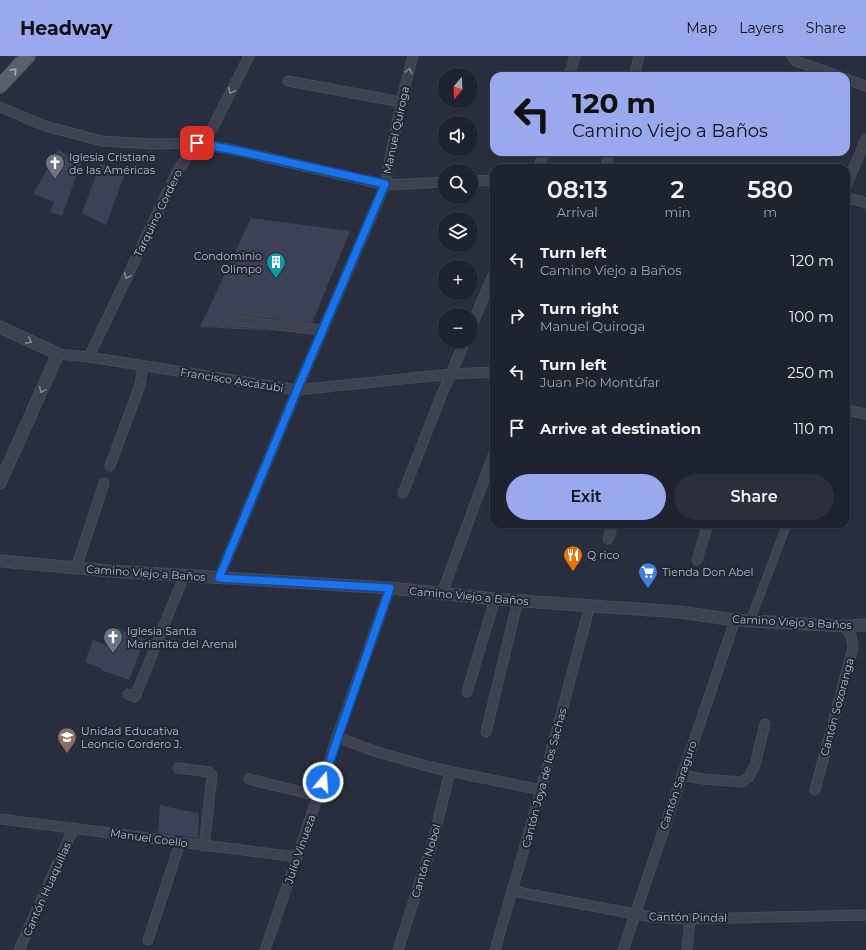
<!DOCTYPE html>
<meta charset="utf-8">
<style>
body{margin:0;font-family:Montserrat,sans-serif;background:#2c2f3b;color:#f1f3f6;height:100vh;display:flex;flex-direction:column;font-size:15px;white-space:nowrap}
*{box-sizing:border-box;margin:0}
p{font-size:13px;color:#a1a4aa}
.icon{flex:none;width:22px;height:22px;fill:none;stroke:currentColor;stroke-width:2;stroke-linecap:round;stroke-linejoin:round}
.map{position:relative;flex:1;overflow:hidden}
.drawer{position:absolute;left:490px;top:108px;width:360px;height:364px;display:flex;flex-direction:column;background:#1f222f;border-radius:12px;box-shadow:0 1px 3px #0004,0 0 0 1px #3c3f4b}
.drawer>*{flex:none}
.hud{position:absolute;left:490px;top:16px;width:360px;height:84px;border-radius:12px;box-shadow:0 1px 3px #0004,0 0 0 1px #3c3f4b;background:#9aa9ee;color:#111;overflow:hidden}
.needle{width:26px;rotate:199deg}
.controls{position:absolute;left:438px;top:12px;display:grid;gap:8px}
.controls a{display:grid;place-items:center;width:40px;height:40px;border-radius:50%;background:#1f222f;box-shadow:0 1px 3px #0004,0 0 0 1px #3c3f4b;font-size:20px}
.pin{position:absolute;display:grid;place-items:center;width:34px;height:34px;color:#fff;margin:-17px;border-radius:8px;box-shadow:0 2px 6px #0006}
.me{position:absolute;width:44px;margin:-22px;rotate:18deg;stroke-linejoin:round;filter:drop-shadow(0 0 3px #0008)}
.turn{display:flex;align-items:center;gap:14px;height:84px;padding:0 16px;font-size:18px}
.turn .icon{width:52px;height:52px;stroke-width:2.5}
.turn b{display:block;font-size:28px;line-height:34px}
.eta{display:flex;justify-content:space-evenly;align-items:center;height:68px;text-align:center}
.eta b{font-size:24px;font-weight:600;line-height:28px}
.primary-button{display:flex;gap:8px;margin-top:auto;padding:8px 16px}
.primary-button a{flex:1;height:46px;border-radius:24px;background:#9aa9ee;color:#111;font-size:16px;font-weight:600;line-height:46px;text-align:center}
.primary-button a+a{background:#2c2f3b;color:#f1f3f6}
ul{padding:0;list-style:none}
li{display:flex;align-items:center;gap:12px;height:56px;padding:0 16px}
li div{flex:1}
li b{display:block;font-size:15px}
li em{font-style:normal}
header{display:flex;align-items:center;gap:24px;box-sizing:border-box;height:56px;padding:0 20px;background:#9aa9ee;color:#111}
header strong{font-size:19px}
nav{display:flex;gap:22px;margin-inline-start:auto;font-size:14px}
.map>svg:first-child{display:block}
.building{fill:#3c4155}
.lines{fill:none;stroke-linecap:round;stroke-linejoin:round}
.pedestrian-casing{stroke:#474a59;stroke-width:9}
.minor-casing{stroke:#474a59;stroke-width:11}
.tertiary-casing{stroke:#474a59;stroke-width:13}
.primary-casing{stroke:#474a59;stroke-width:16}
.pedestrian{stroke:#3d4150;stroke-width:7}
.minor{stroke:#3d4150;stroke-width:9}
.tertiary{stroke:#3d4150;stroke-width:11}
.primary{stroke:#5b606f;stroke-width:14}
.oneway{stroke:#a7aab8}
.oneway2{stroke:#828593}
.route-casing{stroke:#114b97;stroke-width:10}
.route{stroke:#1a73e8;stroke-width:7}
.labels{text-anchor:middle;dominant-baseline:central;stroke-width:4;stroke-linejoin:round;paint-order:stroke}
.street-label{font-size:11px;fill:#babdca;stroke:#222635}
.poi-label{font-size:11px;fill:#babdca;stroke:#222635;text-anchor:start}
</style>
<header>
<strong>Headway</strong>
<nav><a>Map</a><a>Layers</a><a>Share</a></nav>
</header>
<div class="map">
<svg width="866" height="894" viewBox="0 0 866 894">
<rect width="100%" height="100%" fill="#292e3f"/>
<!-- building -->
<g class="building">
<polygon points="58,94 82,105 62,160 50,156 54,146 33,138"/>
<polygon points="100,108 110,110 127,112 106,169 82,157"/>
<polygon points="251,162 350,175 312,267 229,258 224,260 223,264 225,269 228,270 273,275 200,271"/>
<polygon points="118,573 145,583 129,624 101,614 101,612 85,606 93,584 111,591"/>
<polygon points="160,749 181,754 199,757 198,782 158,777"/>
</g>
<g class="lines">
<defs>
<polyline id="pedestrian" points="750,565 787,468"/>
<g id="minor">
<polyline points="792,0 796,5 838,20"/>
<polyline points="569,20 575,0"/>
<polyline points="634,20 639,0"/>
<polyline points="846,23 866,30"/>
<polyline points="288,25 401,46"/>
<polyline points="0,51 45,70 102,85 153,88 197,87 239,95 385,129 445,126"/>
<polyline points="538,112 545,96"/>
<polyline points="605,112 610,96"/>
<polyline points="471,125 494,124"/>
<polyline points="846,130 866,83"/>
<polyline points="846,141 866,147"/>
<polyline points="229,264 323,274"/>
<polyline points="471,271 494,217"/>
<polyline points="58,298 89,301 297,334 451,318 494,316"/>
<polyline points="89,301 178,114 197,87 212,73 249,0"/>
<polyline points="846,354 866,358"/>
<polyline points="110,410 140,329 143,310"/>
<polyline points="403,437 442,338 465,285"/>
<polyline points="608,483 613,468"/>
<polyline points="697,504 708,468"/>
<polyline points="76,512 104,427"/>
<polyline points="219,522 297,334 385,129 401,46 413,0"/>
<polyline points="442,537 494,397"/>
<polyline points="467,636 495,543"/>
<polyline points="128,638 135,641 184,520"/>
<polyline points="486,676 518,544"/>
<polyline points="337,681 374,695 430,711 541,734"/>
<polyline points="178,712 209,716 211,718 212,720 204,790"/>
<polyline points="682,719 703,723 742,726 749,721 755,709 765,668"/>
<polyline points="249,723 318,740"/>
<polyline points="815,734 853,592 851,580 845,570"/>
<polyline points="0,763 297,801"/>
<polyline points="512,835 651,861 690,863 866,859"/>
<polyline points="148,884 180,787"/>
<polyline points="19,894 70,780 75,772"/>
<polyline points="265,894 318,740 337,681 390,532"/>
<polyline points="398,894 433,785 450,716"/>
<polyline points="495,894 541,734 590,549"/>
<polyline points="623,894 735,564"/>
<polyline points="687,894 690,863"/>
</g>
<g id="tertiary">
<polyline points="0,271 58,298 0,427"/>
<polyline points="0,505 111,515 390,532 495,543 680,556 735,564 750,565 845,570 866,569"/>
</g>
<polyline id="primary" points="0,30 28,0"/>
</defs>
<!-- pedestrian casing -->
<use href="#pedestrian" class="pedestrian-casing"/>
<!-- minor casing -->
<use href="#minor" class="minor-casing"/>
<!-- tertiary casing -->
<use href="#tertiary" class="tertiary-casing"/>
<!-- primary casing -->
<use href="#primary" class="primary-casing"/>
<!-- pedestrian -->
<use href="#pedestrian" class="pedestrian"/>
<!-- minor -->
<use href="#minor" class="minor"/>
<!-- tertiary -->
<use href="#tertiary" class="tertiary"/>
<!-- primary -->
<use href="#primary" class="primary"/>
</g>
<!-- one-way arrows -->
<defs><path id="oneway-chevron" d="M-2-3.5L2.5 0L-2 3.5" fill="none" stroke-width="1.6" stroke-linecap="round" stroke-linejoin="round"/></defs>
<use class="oneway" href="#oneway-chevron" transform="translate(14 15) rotate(-47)"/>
<g class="oneway2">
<use href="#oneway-chevron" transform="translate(409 15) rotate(-76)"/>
<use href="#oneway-chevron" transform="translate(231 35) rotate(117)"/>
<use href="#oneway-chevron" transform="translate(127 220) rotate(115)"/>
<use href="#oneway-chevron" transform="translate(29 285) rotate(25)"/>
<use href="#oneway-chevron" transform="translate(42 334) rotate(114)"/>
</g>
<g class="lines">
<defs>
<polyline id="route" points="197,87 239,95 385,128 297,334 219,522 390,532 338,681 323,726"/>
</defs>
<!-- route casing -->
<use href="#route" class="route-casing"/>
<!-- route -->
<use href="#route" class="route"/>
</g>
<!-- icons -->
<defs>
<symbol id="church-pin" viewBox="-11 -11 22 30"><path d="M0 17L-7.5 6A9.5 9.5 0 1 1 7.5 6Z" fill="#6b7280" stroke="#222635"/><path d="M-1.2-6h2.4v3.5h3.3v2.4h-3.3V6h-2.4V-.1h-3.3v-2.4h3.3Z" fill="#fff"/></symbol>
<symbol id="building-pin" viewBox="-11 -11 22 30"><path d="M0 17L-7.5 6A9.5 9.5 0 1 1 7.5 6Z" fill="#0f9aa8" stroke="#222635"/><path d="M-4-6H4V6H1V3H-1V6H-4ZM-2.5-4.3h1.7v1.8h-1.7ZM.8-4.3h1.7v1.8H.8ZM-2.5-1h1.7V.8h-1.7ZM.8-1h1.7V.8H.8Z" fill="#fff"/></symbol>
<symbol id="restaurant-pin" viewBox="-11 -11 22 30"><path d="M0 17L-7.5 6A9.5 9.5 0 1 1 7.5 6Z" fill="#e8710a" stroke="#222635"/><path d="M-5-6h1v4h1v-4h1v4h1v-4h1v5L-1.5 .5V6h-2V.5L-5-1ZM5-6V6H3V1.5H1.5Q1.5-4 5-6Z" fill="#fff"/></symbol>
<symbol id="supermarket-pin" viewBox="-11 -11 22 30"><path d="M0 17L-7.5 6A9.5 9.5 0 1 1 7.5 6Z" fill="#3f7fe0" stroke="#222635"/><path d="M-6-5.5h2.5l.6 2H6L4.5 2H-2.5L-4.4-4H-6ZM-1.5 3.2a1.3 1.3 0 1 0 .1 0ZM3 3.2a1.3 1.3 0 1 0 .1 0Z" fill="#fff"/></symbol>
<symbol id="school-pin" viewBox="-11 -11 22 30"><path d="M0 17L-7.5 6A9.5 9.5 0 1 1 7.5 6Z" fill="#8d6e63" stroke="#222635"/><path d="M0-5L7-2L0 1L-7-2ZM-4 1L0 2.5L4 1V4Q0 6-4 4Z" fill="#fff"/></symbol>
</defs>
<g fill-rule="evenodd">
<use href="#church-pin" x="44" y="96" width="22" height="30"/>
<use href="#building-pin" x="265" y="195" width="22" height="30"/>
<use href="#restaurant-pin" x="562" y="488" width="22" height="30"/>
<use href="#supermarket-pin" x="637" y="505" width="22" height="30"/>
<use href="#church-pin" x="102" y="570" width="22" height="30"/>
<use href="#school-pin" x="56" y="670" width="22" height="30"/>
</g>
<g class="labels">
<!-- street labels -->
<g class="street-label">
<text transform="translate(396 74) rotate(-78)">Manuel Quiroga</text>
<text transform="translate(158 157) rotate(-64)">Tarquino Cordero</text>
<text transform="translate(232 324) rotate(9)">Francisco Ascázubi</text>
<text transform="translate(146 517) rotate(4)">Camino Viejo a Baños</text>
<text transform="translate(469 540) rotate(5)">Camino Viejo a Baños</text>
<text transform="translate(792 566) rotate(3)">Camino Viejo a Baños</text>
<text transform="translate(837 651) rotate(-75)">Cantón Sozoranga</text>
<text transform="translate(544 722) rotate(-75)">Cantón Joya de los Sachas</text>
<text transform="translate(678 729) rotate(-71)">Cantón Saraguro</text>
<text transform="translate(149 782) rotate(8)">Manuel Coello</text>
<text transform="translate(300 793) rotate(-71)">Julio Vinueza</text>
<text transform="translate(426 805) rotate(-73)">Cantón Nobol</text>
<text transform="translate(47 833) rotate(-66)">Cantón Huaquillas</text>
<text transform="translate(688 861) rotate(1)">Cantón Pindal</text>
</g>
<!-- poi labels -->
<g class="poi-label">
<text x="69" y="101">Iglesia Cristiana<tspan x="69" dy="13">de las Américas</tspan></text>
<text x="262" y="200" text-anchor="end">Condominio<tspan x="262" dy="13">Olimpo</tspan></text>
<text x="587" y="499">Q rico</text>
<text x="662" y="516">Tienda Don Abel</text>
<text x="127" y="575">Iglesia Santa<tspan x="127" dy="13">Marianita del Arenal</tspan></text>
<text x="81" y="675">Unidad Educativa<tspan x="81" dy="13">Leoncio Cordero J.</tspan></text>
</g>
</g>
</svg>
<div class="controls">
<a><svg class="needle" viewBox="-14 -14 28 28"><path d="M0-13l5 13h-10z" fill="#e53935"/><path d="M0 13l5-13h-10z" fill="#a1a4aa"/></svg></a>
<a><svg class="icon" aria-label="sound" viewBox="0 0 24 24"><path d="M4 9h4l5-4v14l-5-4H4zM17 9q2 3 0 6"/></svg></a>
<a><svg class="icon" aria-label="search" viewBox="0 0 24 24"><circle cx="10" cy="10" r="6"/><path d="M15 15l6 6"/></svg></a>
<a><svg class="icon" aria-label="layers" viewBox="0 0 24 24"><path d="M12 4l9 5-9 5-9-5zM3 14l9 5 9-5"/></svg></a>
<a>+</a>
<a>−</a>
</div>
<div class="pin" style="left:197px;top:87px;background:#d93025"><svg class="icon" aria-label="arrive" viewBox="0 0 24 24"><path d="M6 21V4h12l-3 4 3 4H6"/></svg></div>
<svg class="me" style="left:323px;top:726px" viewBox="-20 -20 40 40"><circle r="17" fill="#1a73e8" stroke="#fff" stroke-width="3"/><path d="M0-11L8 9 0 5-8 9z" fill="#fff"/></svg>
<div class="hud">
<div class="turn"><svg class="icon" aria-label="left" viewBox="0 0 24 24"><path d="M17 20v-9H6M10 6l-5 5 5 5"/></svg><div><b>120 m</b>Camino Viejo a Baños</div></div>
</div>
<section class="drawer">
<div class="eta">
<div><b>08:13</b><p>Arrival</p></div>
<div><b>2</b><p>min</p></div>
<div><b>580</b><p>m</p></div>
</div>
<ul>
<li><svg class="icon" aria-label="left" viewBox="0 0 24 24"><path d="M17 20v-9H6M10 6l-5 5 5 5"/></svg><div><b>Turn left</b><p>Camino Viejo a Baños</p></div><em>120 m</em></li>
<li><svg class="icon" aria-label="right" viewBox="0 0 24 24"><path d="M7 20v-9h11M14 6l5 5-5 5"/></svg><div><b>Turn right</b><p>Manuel Quiroga</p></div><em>100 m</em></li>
<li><svg class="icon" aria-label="left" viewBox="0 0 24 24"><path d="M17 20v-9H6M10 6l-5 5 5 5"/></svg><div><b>Turn left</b><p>Juan Pío Montúfar</p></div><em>250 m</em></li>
<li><svg class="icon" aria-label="arrive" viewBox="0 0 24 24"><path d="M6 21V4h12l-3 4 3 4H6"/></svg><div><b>Arrive at destination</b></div><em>110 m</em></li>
</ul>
<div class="primary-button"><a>Exit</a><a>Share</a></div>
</section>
</div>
